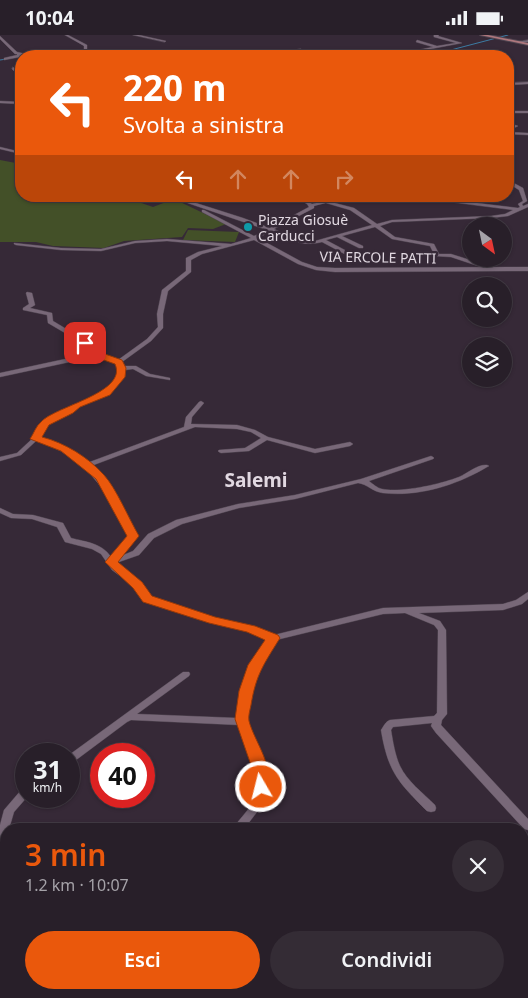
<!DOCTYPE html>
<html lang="it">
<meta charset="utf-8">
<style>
body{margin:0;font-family:"Noto Sans",sans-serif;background:#342c35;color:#f1f3f6;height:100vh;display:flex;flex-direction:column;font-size:19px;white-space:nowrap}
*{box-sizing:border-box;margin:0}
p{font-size:16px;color:#a5a2a8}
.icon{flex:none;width:28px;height:28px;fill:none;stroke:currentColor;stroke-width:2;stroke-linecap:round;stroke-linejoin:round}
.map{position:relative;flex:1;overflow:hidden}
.side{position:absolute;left:0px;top:788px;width:529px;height:176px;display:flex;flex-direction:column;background:#281f29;border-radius:20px 20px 0 0;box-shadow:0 1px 4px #0004,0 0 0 1px #443d46}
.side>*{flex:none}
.banner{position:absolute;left:15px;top:15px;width:499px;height:152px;border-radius:20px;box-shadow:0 1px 4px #0004,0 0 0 1px #443d46;background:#ea580c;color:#fff;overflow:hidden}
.needle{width:32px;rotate:147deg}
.tools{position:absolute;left:462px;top:182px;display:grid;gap:10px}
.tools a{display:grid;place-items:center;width:50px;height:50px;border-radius:50%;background:#281f29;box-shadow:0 1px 4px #0004,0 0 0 1px #443d46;font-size:25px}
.speed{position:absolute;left:15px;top:708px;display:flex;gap:10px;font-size:25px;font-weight:700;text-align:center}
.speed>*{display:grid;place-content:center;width:65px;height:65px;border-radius:50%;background:#281f29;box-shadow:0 1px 4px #0004,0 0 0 1px #443d46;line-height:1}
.speed small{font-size:12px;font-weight:400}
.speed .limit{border:8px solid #d22;background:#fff;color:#111}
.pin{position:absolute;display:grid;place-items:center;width:42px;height:42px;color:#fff;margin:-21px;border-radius:10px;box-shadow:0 2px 8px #0006}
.me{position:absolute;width:55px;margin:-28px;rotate:352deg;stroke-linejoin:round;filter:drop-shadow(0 0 4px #0008)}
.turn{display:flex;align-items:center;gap:18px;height:105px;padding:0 25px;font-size:22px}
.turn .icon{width:65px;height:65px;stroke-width:2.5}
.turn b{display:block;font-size:35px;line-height:42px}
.lanes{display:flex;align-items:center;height:48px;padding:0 25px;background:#0003;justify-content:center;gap:25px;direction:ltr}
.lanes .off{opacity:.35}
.round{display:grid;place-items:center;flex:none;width:52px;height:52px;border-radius:26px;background:#342c35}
.overview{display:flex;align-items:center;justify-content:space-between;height:85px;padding:0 25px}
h1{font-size:30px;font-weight:600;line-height:38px;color:#ea580c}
.cta{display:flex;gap:10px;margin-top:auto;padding:10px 25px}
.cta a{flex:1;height:58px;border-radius:30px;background:#ea580c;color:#fff;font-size:20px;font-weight:600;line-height:58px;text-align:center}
.cta a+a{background:#342c35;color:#f1f3f6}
.status{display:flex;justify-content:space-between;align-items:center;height:35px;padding:0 25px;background:#281f29;direction:ltr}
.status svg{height:14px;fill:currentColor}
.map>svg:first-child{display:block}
.green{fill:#435028}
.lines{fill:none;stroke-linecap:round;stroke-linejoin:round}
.stream{stroke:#3d7ca3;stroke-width:1}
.minor-casing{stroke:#504551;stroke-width:1}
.major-casing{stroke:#504551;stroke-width:2}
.minor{fill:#786878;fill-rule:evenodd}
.major{fill:#ad777d;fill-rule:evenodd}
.route{fill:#ea580c;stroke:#983908}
.culture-dot{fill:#0f9aa8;stroke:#362937;stroke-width:2}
.labels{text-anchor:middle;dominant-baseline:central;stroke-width:5;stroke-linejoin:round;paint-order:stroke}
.far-poi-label{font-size:14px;fill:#e1d8e1;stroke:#362937;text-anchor:start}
.far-street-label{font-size:14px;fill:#e1d8e1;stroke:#362937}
.quarter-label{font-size:19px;font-weight:bold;fill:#e1d8e1;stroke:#362937}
</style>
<div class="status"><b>10:04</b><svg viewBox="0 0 49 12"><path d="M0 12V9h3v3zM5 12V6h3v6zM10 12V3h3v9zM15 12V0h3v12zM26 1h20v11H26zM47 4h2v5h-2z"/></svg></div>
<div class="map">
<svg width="528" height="963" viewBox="0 0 528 963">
<rect width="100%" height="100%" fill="#362937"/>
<!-- green -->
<g class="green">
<polygon points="0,125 21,129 21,161 121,161 153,172 174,164 226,189 213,194 188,193 182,202 124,206 104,213 53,211 36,207 0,207"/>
<polygon points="188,195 239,197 235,207 183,205"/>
</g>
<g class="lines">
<!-- stream -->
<g class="stream">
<polyline points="428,21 508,0"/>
<polyline points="0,25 7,24"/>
</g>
<defs>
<g id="minor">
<polygon points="65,0 68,0 87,10 87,21 84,21 84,11"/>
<polygon points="133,0 139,0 166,6 165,7"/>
<polygon points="434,0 439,0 438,1 462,8 394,21 388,21 433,12 416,7 417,5 437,11 456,8 434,2"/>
<polygon points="0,1 17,17 35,21 21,20 20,22 4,25 4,23 17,20 17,19 15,19 0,4"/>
<polygon points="528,5 528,7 517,7"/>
<polygon points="301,14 302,16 281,20 282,21 279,21 277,19"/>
<polygon points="13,32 21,40 21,43 12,34"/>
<polygon points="528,47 528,49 508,50 508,48"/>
<polygon points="0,66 21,67 21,69 0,68"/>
<rect x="508" y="76" width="20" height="2"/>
<polygon points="515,90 518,91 508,96 508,94"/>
<polygon points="508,97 528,98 528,100 508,99"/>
<polygon points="0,112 21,117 21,119 0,114"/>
<path d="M508 145 523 153 527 166 522 169 523 171 528 169V172L508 181 491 183 392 187 380 191 395 202 434 209 439 219H451L486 230 487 231 484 233 451 222 435 221 430 211 392 204 375 192 342 201 363 211V213H359L337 202 326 205 356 221 357 222 354 224 322 207C303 212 287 205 271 196L258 203 302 227 317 232 335 233 528 232V236L335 237 316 235 298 229 254 205 202 219 191 225V237L168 256 163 279V293L151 306 122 327 124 331H136L150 339 170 343V345L146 341 133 334 125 335 124 342 113 356 51 386 39 403C57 408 73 415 87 428L184 392 186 382 199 367 201 366 204 368 192 382 191 389 237 390 255 395 268 402 315 414 350 407 353 409 350 411 315 418 267 405 249 416 221 418 219 417 218 416 219 415 245 413 261 403 251 397 237 394 195 392 91 431C111 451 125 475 137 501L121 521 133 516 148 499 176 485 238 469 295 460 361 444 431 421 433 422 434 423 433 424 369 446C373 449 377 453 382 454 402 458 441 449 459 442 468 438 478 429 487 430L489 431 487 432C457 450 419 462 383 458 373 457 367 449 358 448L295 464 239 473 182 489 154 503 139 520 116 528 118 531 141 548 150 562 215 583 254 592 274 600 383 573 503 569 516 565 528 557V564L522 569 503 575 419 578 440 586 446 595 447 679 442 685 441 690 528 784V795L524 794 436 698 431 691 432 688 393 692 391 695C393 707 395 720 400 731 407 746 423 758 435 770L436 773 435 776 431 777 427 776C398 747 388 737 381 695 384 691 385 687 390 685L434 681 437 678 438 595 434 590 405 578 383 579 276 605 258 631 251 656 247 684 264 733 266 752 260 773 244 794H233C238 785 247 778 251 769 264 744 248 714 239 690L131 685 127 687 72 728 69 729V720L183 637H189L190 639 189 641 137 679 237 683 241 656 250 630 268 604 249 596 210 587 144 566 135 552 112 535 101 519 92 514 65 507 57 492 32 484 11 483 0 478V473L13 479 33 480 63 488 71 503C86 507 102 508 111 522L129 501C110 458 83 419 36 406L21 420 0 426V422L17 418 33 403 47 384 109 354 118 342 119 333 117 328 101 323 93 322 0 342V338L93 318 97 319 94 315 48 288 47 280 23 275V273L29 269 26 258 27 257 32 258 35 270 30 273 52 278 53 286 98 313 104 320 118 325 147 304 158 292 157 279 162 255 186 236V223L198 217 222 211 167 206 135 208 101 216 61 215 16 210 14 209V208L61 213 101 214 135 206 167 204 231 209 251 203 202 177V175H204L254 201 267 195 167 161H174L243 183 270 193 309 172 307 169 293 161H299L312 169 347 161H357L331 167 354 173 377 189 392 185 491 181 505 179 513 175 403 161H419L518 173 520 172 518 169 523 166 519 155 508 148ZM326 168 350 175 372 190 315 206 296 204 274 194 314 173V171Z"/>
<polygon points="26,753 26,761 28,761 14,777 9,794 6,794 6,806 4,813 0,814 0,790 4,775 22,754"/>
<polygon points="0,830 6,834 6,845 0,841"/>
<polygon points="61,958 74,958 71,963 58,963"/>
<polygon points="278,958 291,958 294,963 281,963"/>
<path d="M332 958C339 957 349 955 352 963H335Z"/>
<polygon points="389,958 441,958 444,959 446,963 384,963 386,959"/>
</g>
<polygon id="major" points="480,0 488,0 528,8 528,10"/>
</defs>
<!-- minor casing -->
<use href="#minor" class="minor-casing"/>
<!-- major casing -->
<use href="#major" class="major-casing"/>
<!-- minor -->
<use href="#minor" class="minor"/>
<!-- major -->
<use href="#major" class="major"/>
</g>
<!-- route -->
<path class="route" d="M82 306H89L105 319 122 325 126 333 125 342 110 360 80 372 73 378 49 390 42 402C65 408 88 422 104 440 116 453 129 484 139 501L118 527 142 547 152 561 215 582 255 591 278 600 280 603C264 629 256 639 251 670 250 675 248 681 249 686 254 706 277 735 266 756L261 758 255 756 252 733 235 684 239 656 248 630 265 605 247 597 209 588 143 567 133 553 105 527 127 501 96 444 61 416 30 404C34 398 36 391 41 387 55 371 128 358 115 329L98 323 82 310Z"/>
<!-- markers -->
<circle class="culture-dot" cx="248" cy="192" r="5"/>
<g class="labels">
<!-- far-poi labels -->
<g class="far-poi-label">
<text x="258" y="184">Piazza Giosuè<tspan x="258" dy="16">Carducci</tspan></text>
</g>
<!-- far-street labels -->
<g class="far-street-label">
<text transform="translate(378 222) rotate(1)">VIA ERCOLE PATTI</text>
</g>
<!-- quarter labels -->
<g class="quarter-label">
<text x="256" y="445">Salemi</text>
</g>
</g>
</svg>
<div class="tools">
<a><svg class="needle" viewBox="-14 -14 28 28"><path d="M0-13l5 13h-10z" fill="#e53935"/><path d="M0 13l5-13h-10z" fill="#a5a2a8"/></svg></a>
<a><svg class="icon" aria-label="search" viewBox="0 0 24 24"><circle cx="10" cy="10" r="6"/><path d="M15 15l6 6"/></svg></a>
<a><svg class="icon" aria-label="layers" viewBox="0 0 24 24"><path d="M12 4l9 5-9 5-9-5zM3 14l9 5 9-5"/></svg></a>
</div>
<div class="speed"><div>31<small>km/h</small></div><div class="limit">40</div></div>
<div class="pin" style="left:85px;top:308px;background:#d93025"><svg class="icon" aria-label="arrive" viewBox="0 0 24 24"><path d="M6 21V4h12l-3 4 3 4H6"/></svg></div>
<svg class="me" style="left:261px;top:752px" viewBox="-20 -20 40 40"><circle r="17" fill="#ea580c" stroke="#fff" stroke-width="3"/><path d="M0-11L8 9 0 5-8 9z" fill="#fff"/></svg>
<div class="banner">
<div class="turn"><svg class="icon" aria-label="left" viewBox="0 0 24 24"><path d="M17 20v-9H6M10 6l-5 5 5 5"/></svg><div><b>220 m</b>Svolta a sinistra</div></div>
<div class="lanes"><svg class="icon" aria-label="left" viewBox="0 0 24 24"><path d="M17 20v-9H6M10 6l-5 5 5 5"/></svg><svg class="icon off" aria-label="ahead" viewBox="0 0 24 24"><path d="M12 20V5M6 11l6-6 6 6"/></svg><svg class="icon off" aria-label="ahead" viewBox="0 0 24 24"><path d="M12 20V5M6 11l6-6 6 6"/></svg><svg class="icon off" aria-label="right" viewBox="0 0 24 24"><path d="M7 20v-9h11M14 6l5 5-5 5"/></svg></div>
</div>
<section class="side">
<div class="overview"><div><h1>3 min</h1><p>1.2 km · 10:07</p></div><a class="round"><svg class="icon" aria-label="close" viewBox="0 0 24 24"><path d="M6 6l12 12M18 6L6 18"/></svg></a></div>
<div class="cta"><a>Esci</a><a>Condividi</a></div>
</section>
</div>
